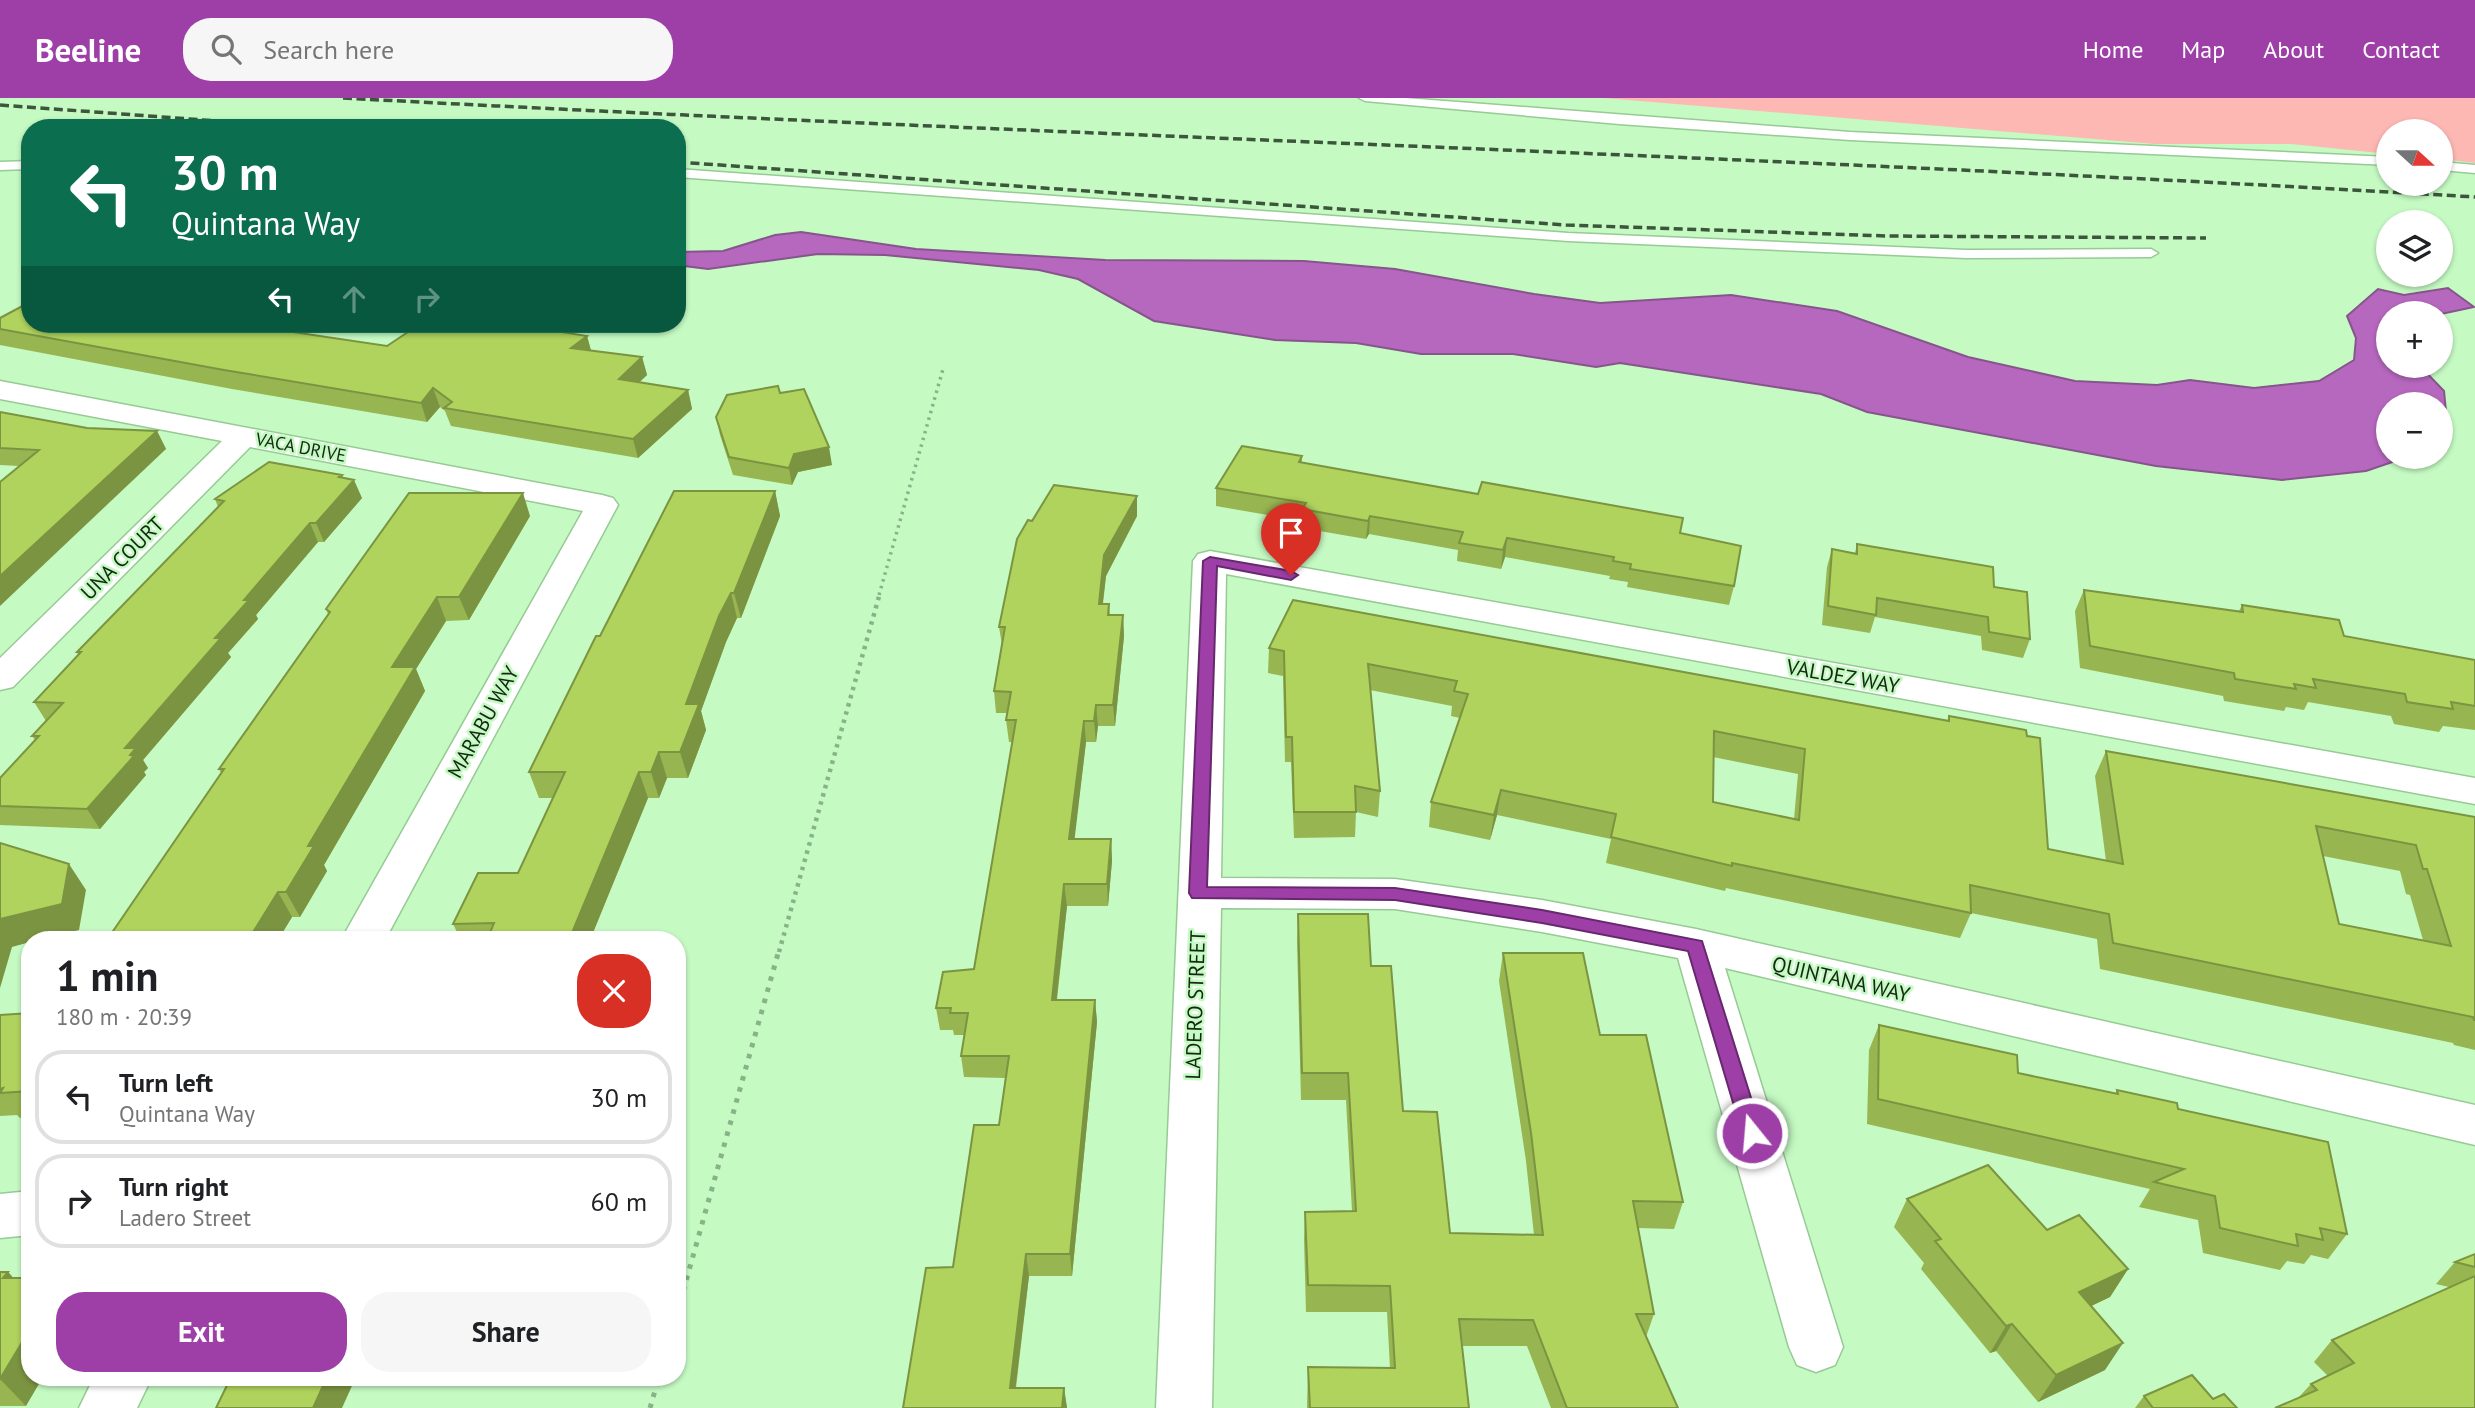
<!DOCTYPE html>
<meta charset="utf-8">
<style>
body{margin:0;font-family:"PT Sans",sans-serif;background:#f6f6f6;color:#202124;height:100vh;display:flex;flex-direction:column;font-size:26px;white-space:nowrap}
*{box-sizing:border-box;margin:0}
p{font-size:23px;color:#757577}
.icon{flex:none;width:38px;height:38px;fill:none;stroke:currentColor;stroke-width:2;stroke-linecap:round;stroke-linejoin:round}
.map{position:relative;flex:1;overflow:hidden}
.sheet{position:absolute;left:21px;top:833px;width:665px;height:455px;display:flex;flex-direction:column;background:#fff;border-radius:28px;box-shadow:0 2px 5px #0004}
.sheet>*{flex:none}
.hud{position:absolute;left:21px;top:21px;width:665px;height:214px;border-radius:28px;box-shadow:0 2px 5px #0004;background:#0b6e4f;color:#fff;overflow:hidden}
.needle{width:46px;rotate:111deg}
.tools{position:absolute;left:2376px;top:21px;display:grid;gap:14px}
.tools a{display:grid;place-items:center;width:77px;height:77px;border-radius:50%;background:#fff;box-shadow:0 2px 5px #0004;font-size:35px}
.pin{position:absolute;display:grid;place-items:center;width:60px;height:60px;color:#fff;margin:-72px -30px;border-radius:50% 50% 50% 0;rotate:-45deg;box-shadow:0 0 7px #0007}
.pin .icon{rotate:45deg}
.me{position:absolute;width:77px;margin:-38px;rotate:343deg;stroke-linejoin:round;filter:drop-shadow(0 0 5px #0008)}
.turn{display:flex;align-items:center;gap:24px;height:147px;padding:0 35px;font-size:32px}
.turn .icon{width:91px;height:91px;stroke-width:2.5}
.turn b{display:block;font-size:49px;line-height:60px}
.lanes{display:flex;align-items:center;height:66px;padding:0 35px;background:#0003;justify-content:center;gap:35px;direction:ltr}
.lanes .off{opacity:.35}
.round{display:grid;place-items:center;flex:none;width:74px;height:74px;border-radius:28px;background:#f6f6f6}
.overview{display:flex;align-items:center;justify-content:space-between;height:119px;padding:0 35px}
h1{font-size:42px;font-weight:800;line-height:52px}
.primary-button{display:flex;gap:14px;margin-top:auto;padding:14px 35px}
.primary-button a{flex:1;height:80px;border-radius:28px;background:#9e3fa8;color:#fff;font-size:28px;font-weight:800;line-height:80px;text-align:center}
.primary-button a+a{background:#f6f6f6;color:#202124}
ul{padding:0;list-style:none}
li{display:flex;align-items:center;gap:21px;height:94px;margin:0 14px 10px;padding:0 21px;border:4px solid #e0e0e0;border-radius:28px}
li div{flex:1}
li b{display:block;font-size:26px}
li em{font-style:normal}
header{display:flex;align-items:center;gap:42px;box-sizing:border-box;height:98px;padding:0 35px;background:#9e3fa8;color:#fff}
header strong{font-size:33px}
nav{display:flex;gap:38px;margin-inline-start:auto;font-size:24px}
.search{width:490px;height:63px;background:#f6f6f6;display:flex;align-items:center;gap:18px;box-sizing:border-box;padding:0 24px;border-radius:28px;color:#757577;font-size:26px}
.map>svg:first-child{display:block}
.green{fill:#feb8b3}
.water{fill:#b668be;stroke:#85558b;stroke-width:2}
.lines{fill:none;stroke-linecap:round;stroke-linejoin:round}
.lane-casing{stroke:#97ca95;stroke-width:3}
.street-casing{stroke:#97ca95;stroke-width:3}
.path-far2{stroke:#88b287;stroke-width:3.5;stroke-dasharray:2.5 4.5;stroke-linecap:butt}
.path-far1{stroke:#88b287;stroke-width:4.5;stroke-dasharray:3.5 5;stroke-linecap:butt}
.path{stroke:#88b287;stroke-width:5;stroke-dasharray:4.5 7;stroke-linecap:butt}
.lane{fill:#fff;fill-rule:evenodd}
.street{fill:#fff;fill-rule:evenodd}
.rail{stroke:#3b563b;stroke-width:3.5;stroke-dasharray:9 4.5;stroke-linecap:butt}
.wall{fill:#97b550;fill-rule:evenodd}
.shaded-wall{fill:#7b9441}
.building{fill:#b0d35d;stroke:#7b9441;stroke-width:2;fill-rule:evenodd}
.route{fill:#9e3fa8;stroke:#67296d;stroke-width:2}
.labels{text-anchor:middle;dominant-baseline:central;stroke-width:5;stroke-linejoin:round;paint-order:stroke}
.far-street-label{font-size:18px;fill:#142814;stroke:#c5fac3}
.street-label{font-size:21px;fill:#142814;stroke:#c5fac3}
</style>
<header>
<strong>Beeline</strong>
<div class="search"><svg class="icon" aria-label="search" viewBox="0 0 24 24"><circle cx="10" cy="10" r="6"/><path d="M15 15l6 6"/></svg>Search here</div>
<nav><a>Home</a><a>Map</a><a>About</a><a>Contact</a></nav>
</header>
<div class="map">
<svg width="2475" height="1310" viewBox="0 0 2475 1310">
<rect width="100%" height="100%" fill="#c5fac3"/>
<!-- green -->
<polygon class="green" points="1604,0 2475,0 2475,65 2441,61 2441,33 2389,33 2389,56 2291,46 2155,46"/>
<!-- water -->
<polygon class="water" points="801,134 916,151 1105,162 1304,163 1395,171 1534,196 1600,205 1731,197 1837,213 1968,259 2075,283 2157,287 2190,282 2254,290 2319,283 2354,262 2356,240 2347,218 2378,191 2404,197 2448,190 2474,209 2441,216 2389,215 2389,268 2420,268 2444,293 2449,344 2441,347 2441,306 2389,306 2389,359 2407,359 2366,373 2282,382 2156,368 1867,314 1821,296 1620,265 1596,269 1513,256 1421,256 1356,245 1275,242 1154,223 1078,181 1039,172 885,157 818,156 708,171 677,167 677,154 723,153 775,137"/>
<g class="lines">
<defs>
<g id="lane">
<polygon points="1359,0 1405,0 1850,34 2389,59 2389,67 1850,42 1619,26 1365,3"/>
<polygon points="30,63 30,71 0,72 0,64"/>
<polygon points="2441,64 2475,67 2475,75 2441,72"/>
<polygon points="677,71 1568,135 1966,152 2151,151 2158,155 2151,159 1966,160 1568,143 677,79"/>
</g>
<g id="street">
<polygon points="0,283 602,397 613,400 618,407 385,842 341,842 583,413 250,349 13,589 0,592 0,560 222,343 0,301"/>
<polygon points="1210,453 2475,680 2475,706 1226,476 1221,780 1395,781 1542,802 1696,831 2475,1007 2475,1047 1725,870 1843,1249 1835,1267 1816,1274 1797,1267 1789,1249 1678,860 1542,834 1395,811 1221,810 1212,1310 1156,1310 1193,463 1198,456"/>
<polygon points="30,1093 30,1137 0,1140 0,1096"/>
<polygon points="94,1279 152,1279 137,1310 79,1310"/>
</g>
</defs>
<!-- lane casing -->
<use href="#lane" class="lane-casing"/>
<!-- street casing -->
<use href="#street" class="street-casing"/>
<!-- path-far2 -->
<polyline class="path-far2" points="879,497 943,271"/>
<!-- path-far1 -->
<polyline class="path-far1" points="779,854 880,495"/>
<!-- path -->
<g class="path">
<polyline points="677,1215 779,852"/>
<polyline points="650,1310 659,1279"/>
</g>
<!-- lane -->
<use href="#lane" class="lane"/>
<!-- street -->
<use href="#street" class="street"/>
<!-- rail -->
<g class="rail">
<path d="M343 0C1053 38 1765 57 2475 99"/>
<polyline points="0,7 312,30"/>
<polyline points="677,64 1566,127 1888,138 2206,140"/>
</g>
</g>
<!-- wall -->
<g class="wall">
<polygon points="0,220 387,248 448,231 587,238 591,253 642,259 647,277 639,284 688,292 692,311 638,360 451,328 445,313 440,309 427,324 232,291 0,247"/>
<polygon points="780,295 832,367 798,374 792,387 733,377 720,337 716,319"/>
<polygon points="0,314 87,330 157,333 166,351 19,368 0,367"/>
<polygon points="1302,358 1302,365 1680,435 1734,488 1729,507 1627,489 1628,484 1609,481 1610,478 1505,459 1501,471 1457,463 1458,452 1369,436 1366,441 1302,430 1302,423 1216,408 1216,390"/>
<polygon points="343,380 362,400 324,444 318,444 256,517 258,521 228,555 231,559 143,662 148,670 144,674 146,677 100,731 0,727 0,680 35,642 32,638 46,623 34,604 78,557 77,554 218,409 215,401"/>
<polygon points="775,393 780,418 741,520 737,520 726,544 701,613 706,632 688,680 667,680 659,700 648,700 590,842 461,842 453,826 518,775 553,700 539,700 529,674 600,538"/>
<polygon points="530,418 469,522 446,523 416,571 425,593 324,767 327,773 300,819 292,819 278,842 111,842 109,839 221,675 219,671 328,516 326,511"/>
<polygon points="1137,418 1106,478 1103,506 1109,506 1110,517 1123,517 1124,538 1115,628 1098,628 1096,644 1086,644 1074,741 1111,741 1112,763 1108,808 1067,808 1057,902 1095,902 1097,924 1072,1178 1029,1178 1016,1290 1064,1290 1067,1310 903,1310 953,1169 999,1027 1005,980 964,979 961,958 964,937 954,937 953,932 940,932 936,910 974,871 1012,644 1009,644 1006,622 1008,615 996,615 994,593 1002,547 999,529 1032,423"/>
<polygon points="1857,446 1994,489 2030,541 2023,560 1982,552 1981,538 1875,519 1870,535 1822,527 1827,469 1832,451 1855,455"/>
<polygon points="2084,492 2239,513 2242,507 2344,538 2475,562 2475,632 2443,628 2439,634 2394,626 2391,618 2308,604 2304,612 2286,609 2284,613 2224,603 2223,598 2080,570 2075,513"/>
<path d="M1269 550 1947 623 1949 618 2027 638 2048 751 2106 763 2095 678 2106 653 2475 719V952L2454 947 2453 945 2100 871 2097 841 1971 815 1960 840 1726 790 1725 793 1606 765 1611 741 1497 717 1490 742 1429 729 1431 704 1460 620 1451 618 1452 608 1370 592 1380 693 1378 719 1356 714 1355 739 1294 740 1291 664H1285L1283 578 1268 575ZM1713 659 1798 676 1794 721 1713 704ZM2323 758 2400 773 2406 796 2410 797 2423 842 2339 826Z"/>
<polygon points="1298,816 1371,868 1403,1013 1450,1135 1534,1137 1526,1063 1499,883 1503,855 1600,937 1683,1104 1674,1131 1638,1130 1654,1216 1646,1239 1678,1310 1551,1310 1527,1248 1462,1248 1469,1310 1307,1310 1308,1269 1390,1270 1387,1214 1306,1214 1304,1141 1305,1114 1352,1113 1346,1002 1301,1002 1297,844"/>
<polygon points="30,915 30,1020 20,1020 17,1017 0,1018 0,917"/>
<polygon points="1879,927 2018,975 2115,996 2117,992 2178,1011 2347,1136 2328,1161 2311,1157 2304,1166 2287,1163 2280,1172 2203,1155 2198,1122 2139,1109 2150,1091 1867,1026 1869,952"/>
<polygon points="1907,1101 2128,1171 2110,1199 2091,1208 2105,1272 2038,1304 1996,1253 1990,1255 1921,1171 1924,1165 1894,1129"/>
<polygon points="2475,1156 2475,1310 2299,1299 2311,1286 2328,1278 2314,1264 2332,1242 2449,1189 2436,1186 2455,1164"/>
<polygon points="0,1174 8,1174 13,1180 26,1308 0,1308"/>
<polygon points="2144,1298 2213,1301 2237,1310 2135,1310"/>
</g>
<!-- shaded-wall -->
<g class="shaded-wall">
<polygon points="587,238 592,256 571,250"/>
<polygon points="642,259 647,277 624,299 619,281"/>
<polygon points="433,290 440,309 427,324 421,305"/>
<polygon points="688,292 692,311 638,360 633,341"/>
<polygon points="157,333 166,351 0,508 0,478"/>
<polygon points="829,349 832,367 798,374 792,387 789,370 794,356"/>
<polygon points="342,377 347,390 354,382 362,400 324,444 316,425 339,379"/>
<polygon points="775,393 780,418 741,520 734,495"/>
<polygon points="523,395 530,418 469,522 459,499"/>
<polygon points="1137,398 1137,418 1106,478 1100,527 1099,506 1104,457"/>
<polygon points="1370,418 1369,436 1366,441 1368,423"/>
<polygon points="310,425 318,444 256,517 258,521 228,555 231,559 143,662 148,670 144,674 146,677 100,731 87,711 125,650 215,540 244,502"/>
<polygon points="1507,440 1505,459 1501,471 1503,452"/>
<polygon points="731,495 737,520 726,544 701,613 706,632 688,680 680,654 686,606 719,518"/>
<polygon points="437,499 446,523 416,571 425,593 324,767 327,773 300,819 286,794 392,569"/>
<polygon points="1123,517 1124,538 1115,628 1113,607"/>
<polygon points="1096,607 1098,628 1096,644 1094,623"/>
<polygon points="1084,623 1086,644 1072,763 1069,741"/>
<polygon points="659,654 667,680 659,700 651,674"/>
<polygon points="639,674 648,700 590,842 569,842"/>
<polygon points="1501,692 1497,717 1490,742 1494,717"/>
<polygon points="1111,741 1112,763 1108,808 1107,786"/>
<polygon points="69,766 86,792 79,832 40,842 30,842 30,844 12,849 0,890 0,821"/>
<polygon points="1064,786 1067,808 1054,924 1052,902"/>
<polygon points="278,794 292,819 278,842 252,842 250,839"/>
<polygon points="1095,902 1097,924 1072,1178 1070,1156"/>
<polygon points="1026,1156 1029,1178 1013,1310 1010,1290"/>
<polygon points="2128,1171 2110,1199 2062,1222 2079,1194"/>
<polygon points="8,1174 30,1198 3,1180"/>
<polygon points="2012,1226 1996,1253 1990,1255 2006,1228"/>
<polygon points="30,1231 30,1279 43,1279 26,1308 0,1281"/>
<polygon points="2123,1245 2105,1272 2038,1304 2056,1277"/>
<polygon points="327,1279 356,1279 342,1310 313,1310"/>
<polygon points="1064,1290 1067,1310 1062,1310"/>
</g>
<!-- building -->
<g class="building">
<polygon points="30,204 30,226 238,226 387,248 420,226 448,231 455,226 512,226 587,238 571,250 642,259 619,281 688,292 633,341 444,310 452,304 433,290 421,305 224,272 0,231 0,220"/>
<polygon points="778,288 780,295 804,291 829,349 794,356 789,370 729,359 716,319 727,297"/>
<polygon points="0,314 87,330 157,333 0,478 0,384 39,352 0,350"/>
<polygon points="1242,348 1302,358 1299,364 1478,396 1482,384 1683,420 1680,435 1741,448 1734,488 1630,471 1631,466 1613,463 1614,459 1507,440 1503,452 1459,445 1463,434 1370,418 1368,423 1302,411 1306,405 1216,390"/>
<polygon points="269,364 342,377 339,379 354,382 316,425 310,425 244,502 249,502 215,540 221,540 125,650 136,650 130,657 134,658 87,711 0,708 0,680 39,638 32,638 63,605 34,604 81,554 77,554 224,403 215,401"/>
<polygon points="1054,387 1137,398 1104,457 1099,506 1109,506 1108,517 1123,517 1113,607 1096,607 1094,623 1084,623 1069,741 1111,741 1107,786 1064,786 1052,902 1095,902 1070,1156 1026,1156 1010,1290 1064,1290 1062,1310 903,1310 926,1170 953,1169 974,1027 999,1027 1009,958 961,958 968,915 950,915 951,910 936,910 943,874 974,871 1016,622 1006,622 1011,594 994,593 1005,529 999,529 1017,441 1028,422 1032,423"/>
<polygon points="674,393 775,393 734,495 731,495 719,518 686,606 699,606 680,654 659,654 651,674 639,674 569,842 487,842 494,825 453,826 478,775 518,775 565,674 529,674 596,538 600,538"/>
<polygon points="409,395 523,395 459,499 437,499 392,569 415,569 308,748 314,748 286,794 278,794 250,839 109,839 224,671 219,671 330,514 326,511"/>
<polygon points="1857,446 1993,469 1994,489 2027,494 2030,541 1989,534 1988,519 1877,500 1876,517 1828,508 1832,451 1857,456"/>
<polygon points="2084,492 2243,514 2242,507 2339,522 2344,538 2475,562 2475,608 2451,604 2453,611 2407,604 2405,596 2313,581 2316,590 2294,586 2296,591 2235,581 2234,575 2090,548"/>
<path d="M1293 502 1949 623V618L2026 632 2027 638 2040 640 2048 751 2123 766 2106 653 2475 719V922H2474L2473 919 2113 845 2109 816 1970 787 1971 815 1732 765V768L1611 739 1616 716 1501 692 1494 717 1431 704 1468 596 1454 593 1457 583 1368 566 1380 693 1355 688 1356 714H1294L1292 639H1286L1284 553 1269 550ZM1714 633 1805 651 1799 722 1713 704ZM2316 728 2416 747 2423 771H2427L2451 848 2339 826Z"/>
<polygon points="0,745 69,766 62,806 0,821"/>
<polygon points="1298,816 1368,816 1371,868 1391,868 1403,1013 1437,1014 1450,1135 1543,1137 1531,1035 1503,855 1583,855 1600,937 1646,937 1683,1104 1633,1103 1654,1216 1636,1216 1678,1310 1567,1310 1533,1222 1459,1221 1469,1310 1310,1310 1308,1269 1395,1270 1390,1188 1308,1187 1305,1114 1356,1113 1348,975 1302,975"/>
<polygon points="30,915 30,993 0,995 3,990 0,991 0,917"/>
<polygon points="1879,927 2017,957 2018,975 2118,996 2117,992 2177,1005 2178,1011 2328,1044 2347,1136 2320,1130 2323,1142 2296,1136 2298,1148 2220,1130 2215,1098 2154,1084 2184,1071 1878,1001"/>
<polygon points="1988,1067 2047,1132 2079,1117 2128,1171 2079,1194 2123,1245 2056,1277 2012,1226 2006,1228 1935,1143 1941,1141 1907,1101"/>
<polygon points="2475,1156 2475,1169 2455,1164"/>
<polygon points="0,1174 8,1174 3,1180 30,1180 30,1231 0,1281"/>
<polygon points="2475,1178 2475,1310 2275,1310 2317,1292 2311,1286 2354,1265 2332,1242"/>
<polygon points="2192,1277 2213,1301 2224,1296 2237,1310 2153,1310 2144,1298"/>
<polygon points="231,1279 327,1279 313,1310 216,1310"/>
</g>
<!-- route -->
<polygon class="route" points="1210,459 1291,473 1298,477 1291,482 1217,468 1207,789 1395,790 1542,812 1702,843 1762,1035 1759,1041 1752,1043 1745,1041 1742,1035 1688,853 1542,825 1395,802 1192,800 1189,795 1203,463"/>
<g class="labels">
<!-- far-street labels -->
<g class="far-street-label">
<text transform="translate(301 349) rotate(11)">VACA DRIVE</text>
</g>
<!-- street labels -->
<g class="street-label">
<text transform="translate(122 460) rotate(-45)">UNA COURT</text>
<text transform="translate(1843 578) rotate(10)">VALDEZ WAY</text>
<text transform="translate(483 624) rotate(-61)">MARABU WAY</text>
<text transform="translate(1841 881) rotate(13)">QUINTANA WAY</text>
<text transform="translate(1195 907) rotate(-88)">LADERO STREET</text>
</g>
</g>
</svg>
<div class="tools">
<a><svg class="needle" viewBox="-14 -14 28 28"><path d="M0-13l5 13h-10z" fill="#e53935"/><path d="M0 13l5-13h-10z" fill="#757577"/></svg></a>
<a><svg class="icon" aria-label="layers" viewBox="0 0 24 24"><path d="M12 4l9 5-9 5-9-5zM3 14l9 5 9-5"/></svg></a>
<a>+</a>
<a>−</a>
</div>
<div class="pin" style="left:1291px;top:477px;background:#d93025"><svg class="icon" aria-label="arrive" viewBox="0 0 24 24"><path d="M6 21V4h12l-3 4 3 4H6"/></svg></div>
<svg class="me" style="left:1752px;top:1035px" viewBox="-20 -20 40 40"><circle r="17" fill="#9e3fa8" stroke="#fff" stroke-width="3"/><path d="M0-11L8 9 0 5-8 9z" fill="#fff"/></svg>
<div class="hud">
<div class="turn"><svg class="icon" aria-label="left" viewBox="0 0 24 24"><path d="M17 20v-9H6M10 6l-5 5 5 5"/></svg><div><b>30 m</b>Quintana Way</div></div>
<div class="lanes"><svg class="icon" aria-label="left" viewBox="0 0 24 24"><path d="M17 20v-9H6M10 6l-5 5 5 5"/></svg><svg class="icon off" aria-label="ahead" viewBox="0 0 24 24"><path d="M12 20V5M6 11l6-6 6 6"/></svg><svg class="icon off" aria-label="right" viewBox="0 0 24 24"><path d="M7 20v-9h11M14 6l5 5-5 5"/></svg></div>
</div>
<section class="sheet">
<div class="overview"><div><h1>1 min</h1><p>180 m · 20:39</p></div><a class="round" style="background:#d93025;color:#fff"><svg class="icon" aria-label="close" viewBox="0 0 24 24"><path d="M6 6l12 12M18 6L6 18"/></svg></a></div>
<ul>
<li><svg class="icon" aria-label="left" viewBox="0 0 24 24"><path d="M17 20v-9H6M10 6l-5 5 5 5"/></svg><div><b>Turn left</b><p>Quintana Way</p></div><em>30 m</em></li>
<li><svg class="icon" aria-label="right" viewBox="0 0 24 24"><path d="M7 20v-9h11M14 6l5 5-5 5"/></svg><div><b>Turn right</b><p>Ladero Street</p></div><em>60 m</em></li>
</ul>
<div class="primary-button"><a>Exit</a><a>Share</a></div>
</section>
</div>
